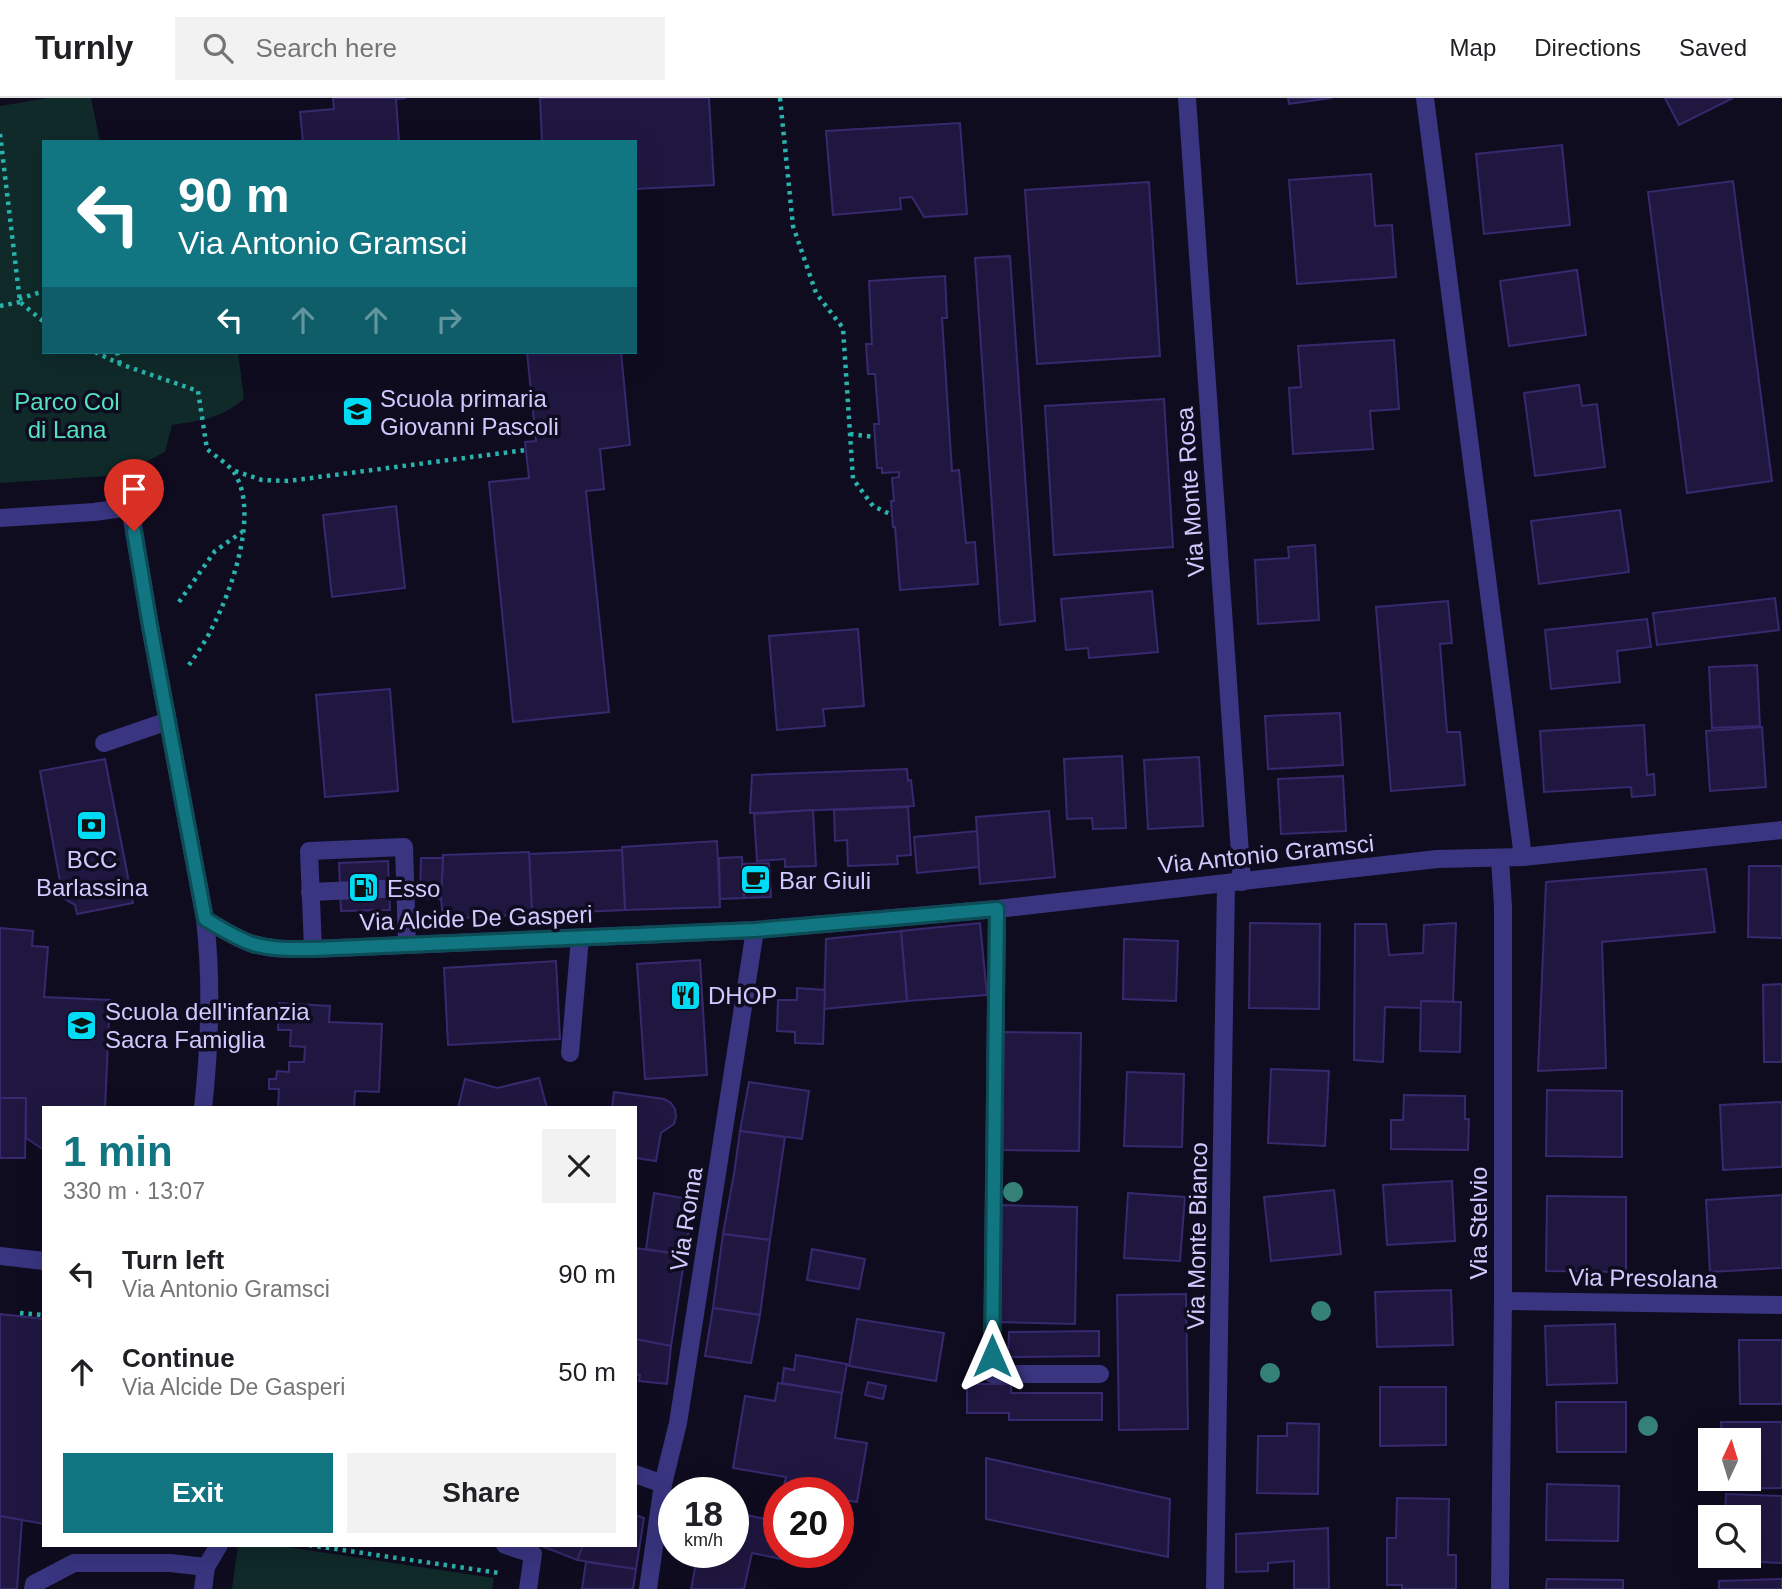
<!DOCTYPE html>
<meta charset="utf-8">
<style>
body{margin:0;font-family:Arial,sans-serif;background:#f2f2f2;color:#202124;height:100vh;display:flex;flex-direction:column;font-size:26px;white-space:nowrap}
*{box-sizing:border-box;margin:0}
p{font-size:23px;color:#757577}
.icon{flex:none;width:38px;height:38px;fill:none;stroke:currentColor;stroke-width:2;stroke-linecap:round;stroke-linejoin:round}
.map{position:relative;flex:1;overflow:hidden}
.drawer{position:absolute;left:42px;top:1008px;width:595px;height:441px;display:flex;flex-direction:column;background:#fff;border-radius:0px;box-shadow:0 7px 28px #0002}
.drawer>*{flex:none}
.top-card{position:absolute;left:42px;top:42px;width:595px;height:214px;border-radius:0px;box-shadow:0 7px 28px #0002;background:#127582;color:#fff;overflow:hidden}
.needle{width:46px;rotate:4deg}
.fabs{position:absolute;left:1698px;top:1330px;display:grid;gap:14px}
.fabs a{display:grid;place-items:center;width:63px;height:63px;border-radius:0px;background:#fff;box-shadow:0 7px 28px #0002;font-size:35px}
.speed{position:absolute;left:658px;top:1379px;display:flex;gap:14px;font-size:35px;font-weight:700;text-align:center}
.speed>*{display:grid;place-content:center;width:91px;height:91px;border-radius:50%;background:#fff;box-shadow:0 7px 28px #0002;line-height:1}
.speed small{font-size:18px;font-weight:400}
.speed .limit{border:10px solid #d22;background:#fff;color:#111}
.pin{position:absolute;display:grid;place-items:center;width:60px;height:60px;color:#fff;margin:-72px -30px;border-radius:50% 50% 50% 0;rotate:-45deg;box-shadow:0 0 7px #0007}
.pin .icon{rotate:45deg}
.me{position:absolute;width:77px;margin:-38px;rotate:0deg;stroke-linejoin:round;filter:drop-shadow(0 0 5px #0008)}
.turn{display:flex;align-items:center;gap:24px;height:147px;padding:0 21px;font-size:32px}
.turn .icon{width:91px;height:91px;stroke-width:2.5}
.turn b{display:block;font-size:49px;line-height:60px}
.lanes{display:flex;align-items:center;height:66px;padding:0 21px;background:#0003;justify-content:center;gap:35px;direction:ltr}
.lanes .off{opacity:.35}
.round{display:grid;place-items:center;flex:none;width:74px;height:74px;border-radius:0px;background:#f2f2f2}
.head{display:flex;align-items:center;justify-content:space-between;height:119px;padding:0 21px}
h1{font-size:42px;font-weight:800;line-height:52px;color:#127582}
.action{display:flex;gap:14px;margin-top:auto;padding:14px 21px}
.action a{flex:1;height:80px;border-radius:0px;background:#127582;color:#fff;font-size:28px;font-weight:800;line-height:80px;text-align:center}
.action a+a{background:#f2f2f2;color:#202124}
ul{padding:0;list-style:none}
li{display:flex;align-items:center;gap:21px;height:98px;padding:0 21px}
li div{flex:1}
li b{display:block;font-size:26px}
li em{font-style:normal}
header{display:flex;align-items:center;gap:42px;box-sizing:border-box;height:98px;padding:0 35px;background:#fff;border-bottom:2px solid #e0e0e0}
header strong{font-size:33px}
nav{display:flex;gap:38px;margin-inline-start:auto;font-size:24px}
.search{width:490px;height:63px;background:#f2f2f2;display:flex;align-items:center;gap:18px;box-sizing:border-box;padding:0 24px;border-radius:0px;color:#757577;font-size:26px}
.map>svg:first-child{display:block}
.green{fill:#0f2a29}
.building{fill:#201741;stroke:#37296e;stroke-width:2}
.lines{fill:none;stroke-linecap:round;stroke-linejoin:round}
.path{stroke:#2ab3ac;stroke-width:4.5;stroke-dasharray:3.5 5;stroke-linecap:butt}
.service{stroke:#393580;stroke-width:18}
.minor{stroke:#393580;stroke-width:18}
.tree{fill:#358177}
.route-casing{stroke:#0c4c54;stroke-width:18}
.route{stroke:#127582;stroke-width:12}
.labels{text-anchor:middle;dominant-baseline:central;stroke-width:7;stroke-linejoin:round;paint-order:stroke}
.poi-label{font-size:24px;fill:#d1caff;stroke:#0f0c20;text-anchor:start}
.park-label{font-size:24px;fill:#54e1bf;stroke:#0f0c20}
.street-label{font-size:24px;fill:#d1caff;stroke:#0f0c20}
</style>
<header>
<strong>Turnly</strong>
<div class="search"><svg class="icon" aria-label="search" viewBox="0 0 24 24"><circle cx="10" cy="10" r="6"/><path d="M15 15l6 6"/></svg>Search here</div>
<nav><a>Map</a><a>Directions</a><a>Saved</a></nav>
</header>
<div class="map">
<svg width="1782" height="1491" viewBox="0 0 1782 1491">
<rect width="100%" height="100%" fill="#0f0c20"/>
<!-- green -->
<g class="green">
<path d="M48 0H91L100 44H44V254H238L244 301C219 321 203 322 172 327L165 354 121 377 0 385V8Z"/>
<polygon points="238,1447 273,1447 494,1480 492,1491 232,1491"/>
</g>
<!-- building -->
<g class="building">
<polygon points="333,0 406,0 396,1 399,44 303,44 300,14 334,11"/>
<polygon points="540,0 709,0 714,87 635,91 635,44 542,44"/>
<polygon points="1288,0 1332,0 1289,6"/>
<polygon points="1665,0 1733,0 1679,27"/>
<polygon points="960,25 967,116 924,119 912,99 900,100 901,111 833,117 826,33"/>
<polygon points="1562,47 1570,127 1484,136 1476,56"/>
<polygon points="1371,76 1375,128 1392,127 1396,179 1297,186 1289,82"/>
<polygon points="1733,83 1772,383 1687,395 1648,94"/>
<polygon points="1149,84 1160,258 1037,266 1025,92"/>
<polygon points="1010,158 1035,523 1000,527 975,160"/>
<polygon points="1577,172 1586,237 1509,248 1500,183"/>
<polygon points="945,178 947,220 942,220 952,373 959,372 966,445 975,444 978,486 900,492 895,429 893,429 891,403 894,403 892,380 899,379 899,374 882,375 882,370 877,370 874,326 879,326 875,276 868,276 866,246 872,246 869,183"/>
<polygon points="1394,242 1399,311 1370,313 1373,351 1293,356 1289,290 1301,289 1298,248"/>
<polygon points="527,254 621,254 630,347 600,351 604,391 586,393 609,614 513,624 489,384 529,380 525,344 536,343"/>
<polygon points="1579,287 1582,308 1597,306 1605,369 1535,378 1524,295"/>
<polygon points="1164,301 1173,449 1054,457 1045,308"/>
<polygon points="396,408 405,490 332,499 323,417"/>
<polygon points="1620,412 1629,474 1539,486 1531,423"/>
<polygon points="1315,447 1319,522 1258,526 1255,462 1289,460 1288,449"/>
<polygon points="1152,493 1158,554 1089,560 1088,550 1066,552 1061,501"/>
<polygon points="1775,500 1779,532 1657,547 1653,515"/>
<polygon points="1448,503 1452,545 1440,546 1447,634 1460,634 1465,687 1391,693 1376,509"/>
<polygon points="1647,521 1651,549 1617,553 1620,584 1551,591 1545,532"/>
<polygon points="858,531 864,608 823,611 825,628 777,632 769,538"/>
<polygon points="1757,567 1760,628 1712,630 1709,569"/>
<polygon points="390,591 398,693 325,699 316,597"/>
<polygon points="1340,615 1343,667 1268,671 1265,618"/>
<polygon points="1644,627 1647,677 1654,676 1655,697 1632,699 1631,689 1544,694 1540,633"/>
<polygon points="1762,629 1766,689 1710,693 1706,633"/>
<polygon points="1122,658 1126,730 1093,731 1092,720 1067,721 1064,661"/>
<polygon points="1199,659 1203,728 1148,731 1144,662"/>
<polygon points="105,661 133,805 77,816 75,807 63,800 40,673"/>
<polygon points="907,671 908,683 911,682 914,708 750,715 752,677"/>
<polygon points="1343,678 1346,733 1281,736 1278,681"/>
<polygon points="908,709 911,757 897,758 898,766 848,768 847,742 835,743 834,712"/>
<polygon points="813,712 816,768 785,769 785,761 757,763 754,716"/>
<polygon points="1049,713 1055,779 980,786 976,719"/>
<polygon points="977,733 979,769 917,775 914,739"/>
<polygon points="717,743 720,809 625,812 622,749"/>
<polygon points="622,752 625,812 532,816 529,756"/>
<polygon points="529,754 532,816 443,821 441,801 443,757"/>
<polygon points="742,759 744,800 720,801 719,760"/>
<polygon points="421,760 443,760 441,801 420,800"/>
<polygon points="388,763 390,812 341,813 339,765"/>
<polygon points="769,765 771,799 744,800 742,766"/>
<polygon points="1749,768 1782,768 1782,840 1748,839"/>
<polygon points="1706,771 1715,834 1602,844 1606,970 1538,973 1546,784"/>
<polygon points="980,825 987,897 907,903 901,833"/>
<polygon points="1250,825 1320,826 1319,911 1249,910"/>
<polygon points="1456,825 1453,904 1421,903 1421,910 1385,909 1383,964 1354,962 1355,826 1386,826 1389,857 1423,855 1424,827"/>
<polygon points="0,830 33,833 32,848 48,849 44,899 110,902 105,1010 44,1010 44,1052 26,1040 26,1000 0,1000"/>
<polygon points="901,833 907,903 824,911 826,841"/>
<polygon points="1124,841 1178,843 1176,903 1123,901"/>
<polygon points="700,862 707,977 645,981 637,866"/>
<polygon points="556,863 560,941 448,947 444,870"/>
<polygon points="1782,886 1782,964 1764,964 1763,887"/>
<polygon points="797,890 825,892 823,946 795,945 795,934 777,933 778,902 797,902"/>
<polygon points="1421,903 1461,904 1460,954 1420,953"/>
<polygon points="279,905 330,908 329,924 382,926 379,994 355,993 354,1010 278,1010 279,991 269,991 269,981 276,981 277,973 289,974 289,964 304,964 305,949 290,948 291,932 278,932"/>
<polygon points="1002,934 1081,935 1079,1053 999,1052"/>
<polygon points="1271,971 1329,973 1325,1048 1268,1045"/>
<polygon points="1127,974 1184,976 1182,1049 1124,1048"/>
<polygon points="539,980 547,1010 458,1010 465,981 497,990"/>
<polygon points="749,984 809,993 802,1041 740,1033"/>
<polygon points="1547,992 1622,993 1622,1059 1546,1058"/>
<polygon points="614,994 664,1001 671,1005 675,1011 676,1019 674,1026 661,1035 656,1063 635,1060 635,1010 612,1010"/>
<polygon points="1404,997 1465,998 1465,1021 1469,1021 1468,1052 1391,1051 1391,1022 1403,1022"/>
<polygon points="0,1000 26,1000 25,1060 0,1060"/>
<polygon points="1782,1004 1782,1069 1723,1072 1720,1007"/>
<polygon points="740,1033 785,1039 770,1142 723,1136 734,1076"/>
<polygon points="1452,1083 1455,1143 1387,1147 1383,1087"/>
<polygon points="1334,1092 1341,1156 1271,1163 1264,1099"/>
<polygon points="654,1095 694,1102 685,1157 646,1151"/>
<polygon points="1128,1095 1185,1099 1180,1163 1124,1160"/>
<polygon points="1782,1097 1782,1170 1710,1174 1706,1102"/>
<polygon points="1547,1098 1626,1099 1626,1174 1546,1173"/>
<polygon points="998,1107 1077,1109 1075,1226 996,1224"/>
<polygon points="723,1136 770,1142 760,1217 713,1210"/>
<polygon points="635,1150 685,1157 671,1248 635,1241"/>
<polygon points="812,1151 865,1161 859,1191 807,1182"/>
<polygon points="1451,1192 1453,1247 1377,1249 1375,1194"/>
<polygon points="1186,1196 1188,1331 1119,1332 1117,1197"/>
<polygon points="713,1210 760,1217 751,1265 705,1258"/>
<polygon points="0,1216 44,1221 44,1426 0,1418"/>
<polygon points="857,1221 944,1235 936,1283 849,1268"/>
<polygon points="1615,1226 1617,1285 1547,1287 1545,1228"/>
<polygon points="1099,1233 1099,1258 1008,1259 1009,1234"/>
<polygon points="635,1241 671,1248 667,1286 639,1283 640,1277 635,1276"/>
<polygon points="1739,1242 1782,1242 1782,1306 1740,1306"/>
<polygon points="796,1257 847,1266 842,1295 782,1285 784,1270 794,1272"/>
<polygon points="868,1284 886,1288 883,1301 865,1297"/>
<polygon points="778,1285 842,1295 835,1340 867,1345 857,1404 838,1401 838,1395 800,1395 783,1392 786,1379 733,1370 745,1298 775,1303"/>
<polygon points="967,1286 1011,1286 1011,1295 1102,1295 1102,1322 1009,1322 1009,1315 967,1315"/>
<polygon points="1380,1289 1446,1289 1446,1347 1380,1348"/>
<polygon points="1556,1304 1626,1304 1626,1354 1557,1354"/>
<polygon points="1721,1324 1782,1324 1782,1390 1722,1391 1722,1381 1748,1381 1748,1342 1722,1342"/>
<polygon points="1287,1325 1319,1326 1318,1396 1257,1395 1258,1338 1287,1338"/>
<polygon points="986,1360 1170,1401 1168,1459 986,1421"/>
<polygon points="1547,1386 1619,1388 1618,1443 1546,1442"/>
<polygon points="1726,1396 1782,1398 1782,1465 1723,1462 1724,1458 1748,1458 1748,1419 1725,1419"/>
<polygon points="1397,1400 1449,1401 1448,1457 1456,1457 1456,1491 1402,1491 1402,1487 1387,1487 1387,1440 1396,1440"/>
<polygon points="733,1414 779,1424 779,1454 788,1454 786,1462 752,1455 744,1491 691,1491 698,1454 733,1454"/>
<polygon points="635,1417 644,1420 636,1471 577,1462 583,1447 635,1447"/>
<polygon points="0,1418 22,1422 17,1491 0,1491"/>
<polygon points="1328,1430 1329,1491 1294,1491 1294,1463 1268,1465 1268,1473 1236,1474 1236,1436"/>
<polygon points="539,1447 583,1447 577,1462"/>
<polygon points="586,1464 636,1471 633,1491 582,1491"/>
<polygon points="1547,1481 1623,1482 1623,1491 1546,1491"/>
<polygon points="1782,1481 1782,1491 1719,1491 1719,1483"/>
</g>
<g class="lines">
<!-- path -->
<g class="path">
<polyline points="780,0 793,128 816,195 843,230 853,381 873,408 892,417"/>
<polyline points="0,36 20,204 44,224"/>
<polyline points="19,201 44,193"/>
<polyline points="0,208 20,204"/>
<path d="M95 254 120 266 198 293 207 351C215 358 231 368 235 376 259 415 232 492 212 530 206 543 197 555 189 567"/>
<polyline points="117,254 120,266"/>
<polyline points="850,336 875,339"/>
<polyline points="235,373 262,382 288,383 526,352"/>
<polyline points="179,504 215,453 242,434"/>
<polyline points="20,1215 44,1217"/>
<polyline points="309,1447 499,1475"/>
</g>
<!-- service -->
<g class="service">
<polyline points="1425,0 1523,759"/>
<polyline points="104,645 168,623"/>
<polyline points="310,794 405,790"/>
<polyline points="997,811 992,1276 1100,1276"/>
<polyline points="313,851 309,753 404,749 407,846"/>
<polyline points="570,955 580,840"/>
<polyline points="505,1447 533,1456 528,1491"/>
<polyline points="33,1491 34,1486 74,1465 170,1465 206,1469"/>
<polyline points="203,1491 206,1469 219,1447"/>
</g>
<!-- minor -->
<g class="minor">
<polyline points="1187,0 1242,784"/>
<path d="M0 420 94 414 130 409 150 528 205 821C212 883 210 947 203 1010"/>
<path d="M205 821C220 830 234 839 250 845 270 852 292 851 313 851L755 832 997 811 1437 761 1523 759 1782 732"/>
<polyline points="0,1158 44,1163"/>
<polyline points="1503,1203 1782,1207"/>
<polyline points="635,1376 663,1386 678,1325 755,832"/>
<polyline points="648,1491 663,1386"/>
<polyline points="1215,1491 1226,786"/>
<polyline points="1500,1491 1503,1203 1503,809 1500,760"/>
</g>
</g>
<!-- trees -->
<g class="tree">
<circle cx="1013" cy="1094" r="10"/>
<circle cx="1321" cy="1213" r="10"/>
<circle cx="1270" cy="1275" r="10"/>
<circle cx="1648" cy="1328" r="10"/>
</g>
<g class="lines">
<defs>
<path id="route" d="M134 433 150 528 205 821C220 830 234 839 250 845 270 852 292 851 313 851L755 832 997 811 992 1258"/>
</defs>
<!-- route casing -->
<use href="#route" class="route-casing"/>
<!-- route -->
<use href="#route" class="route"/>
</g>
<!-- icons -->
<defs>
<symbol id="school-square" viewBox="-11 -11 22 22"><rect x="-9" y="-9" width="18" height="18" rx="4" fill="#00dcf5" stroke="#0f0c20"/><path d="M0-5L7-2L0 1L-7-2ZM-4 1L0 2.5L4 1V4Q0 6-4 4Z" fill="#111"/></symbol>
<symbol id="bank-square" viewBox="-11 -11 22 22"><rect x="-9" y="-9" width="18" height="18" rx="4" fill="#00dcf5" stroke="#0f0c20"/><path d="M-6-4H6V4H-6ZM0-2.3a2.3 2.3 0 1 0 0 4.6a2.3 2.3 0 1 0 0-4.6Z" fill="#111"/></symbol>
<symbol id="cafe-square" viewBox="-11 -11 22 22"><rect x="-9" y="-9" width="18" height="18" rx="4" fill="#00dcf5" stroke="#0f0c20"/><path d="M-5.5-4.5H6V0H3Q3 3.5 0 3.5H-2.5Q-5.5 3.5-5.5 0ZM3-3.2v2h1.7v-2ZM-6 4.5H4V6H-6Z" fill="#111"/></symbol>
<symbol id="fuel-square" viewBox="-11 -11 22 22"><rect x="-9" y="-9" width="18" height="18" rx="4" fill="#00dcf5" stroke="#0f0c20"/><path d="M-5.5-6h7V0h2V4h1.3V-2.5L3-4.5l.8-.8L6-3V5H2.5V1h-1V6h-7ZM-4.2-4.7v3.2H.2V-4.7Z" fill="#111"/></symbol>
<symbol id="restaurant-square" viewBox="-11 -11 22 22"><rect x="-9" y="-9" width="18" height="18" rx="4" fill="#00dcf5" stroke="#0f0c20"/><path d="M-5-6h1v4h1v-4h1v4h1v-4h1v5L-1.5 .5V6h-2V.5L-5-1ZM5-6V6H3V1.5H1.5Q1.5-4 5-6Z" fill="#111"/></symbol>
</defs>
<g fill-rule="evenodd">
<use href="#school-square" x="340" y="296" width="35" height="35"/>
<use href="#bank-square" x="74" y="710" width="35" height="35"/>
<use href="#cafe-square" x="738" y="764" width="35" height="35"/>
<use href="#fuel-square" x="346" y="772" width="35" height="35"/>
<use href="#restaurant-square" x="668" y="880" width="35" height="35"/>
<use href="#school-square" x="64" y="910" width="35" height="35"/>
</g>
<g class="labels">
<!-- poi labels -->
<g class="poi-label">
<text x="380" y="300">Scuola primaria<tspan x="380" dy="28">Giovanni Pascoli</tspan></text>
<text x="92" y="761" text-anchor="middle">BCC<tspan x="92" dy="28">Barlassina</tspan></text>
<text x="779" y="782">Bar Giuli</text>
<text x="387" y="790">Esso</text>
<text x="708" y="897">DHOP</text>
<text x="105" y="913">Scuola dell'infanzia<tspan x="105" dy="28">Sacra Famiglia</tspan></text>
</g>
<!-- park labels -->
<g class="park-label">
<text x="67" y="303">Parco Col<tspan x="67" dy="28">di Lana</tspan></text>
</g>
<!-- street labels -->
<g class="street-label">
<text transform="translate(1190 394) rotate(-94)">Via Monte Rosa</text>
<text transform="translate(1266 756) rotate(-6)">Via Antonio Gramsci</text>
<text transform="translate(476 820) rotate(-2)">Via Alcide De Gasperi</text>
<text transform="translate(686 1121) rotate(-81)">Via Roma</text>
<text transform="translate(1478 1125) rotate(-90)">Via Stelvio</text>
<text transform="translate(1197 1138) rotate(-89)">Via Monte Bianco</text>
<text transform="translate(1643 1180) rotate(1)">Via Presolana</text>
</g>
</g>
</svg>
<div class="fabs">
<a><svg class="needle" viewBox="-14 -14 28 28"><path d="M0-13l5 13h-10z" fill="#e53935"/><path d="M0 13l5-13h-10z" fill="#757577"/></svg></a>
<a><svg class="icon" aria-label="search" viewBox="0 0 24 24"><circle cx="10" cy="10" r="6"/><path d="M15 15l6 6"/></svg></a>
</div>
<div class="speed"><div>18<small>km/h</small></div><div class="limit">20</div></div>
<div class="pin" style="left:134px;top:433px;background:#d93025"><svg class="icon" aria-label="arrive" viewBox="0 0 24 24"><path d="M6 21V4h12l-3 4 3 4H6"/></svg></div>
<svg class="me" style="left:992px;top:1258px" viewBox="-20 -20 40 40"><path d="M0-17L14 15 0 8-14 15z" fill="#127582" stroke="#fff" stroke-width="4"/></svg>
<div class="top-card">
<div class="turn"><svg class="icon" aria-label="left" viewBox="0 0 24 24"><path d="M17 20v-9H6M10 6l-5 5 5 5"/></svg><div><b>90 m</b>Via Antonio Gramsci</div></div>
<div class="lanes"><svg class="icon" aria-label="left" viewBox="0 0 24 24"><path d="M17 20v-9H6M10 6l-5 5 5 5"/></svg><svg class="icon off" aria-label="ahead" viewBox="0 0 24 24"><path d="M12 20V5M6 11l6-6 6 6"/></svg><svg class="icon off" aria-label="ahead" viewBox="0 0 24 24"><path d="M12 20V5M6 11l6-6 6 6"/></svg><svg class="icon off" aria-label="right" viewBox="0 0 24 24"><path d="M7 20v-9h11M14 6l5 5-5 5"/></svg></div>
</div>
<section class="drawer">
<div class="head"><div><h1>1 min</h1><p>330 m · 13:07</p></div><a class="round"><svg class="icon" aria-label="close" viewBox="0 0 24 24"><path d="M6 6l12 12M18 6L6 18"/></svg></a></div>
<ul>
<li><svg class="icon" aria-label="left" viewBox="0 0 24 24"><path d="M17 20v-9H6M10 6l-5 5 5 5"/></svg><div><b>Turn left</b><p>Via Antonio Gramsci</p></div><em>90 m</em></li>
<li><svg class="icon" aria-label="ahead" viewBox="0 0 24 24"><path d="M12 20V5M6 11l6-6 6 6"/></svg><div><b>Continue</b><p>Via Alcide De Gasperi</p></div><em>50 m</em></li>
</ul>
<div class="action"><a>Exit</a><a>Share</a></div>
</section>
</div>
